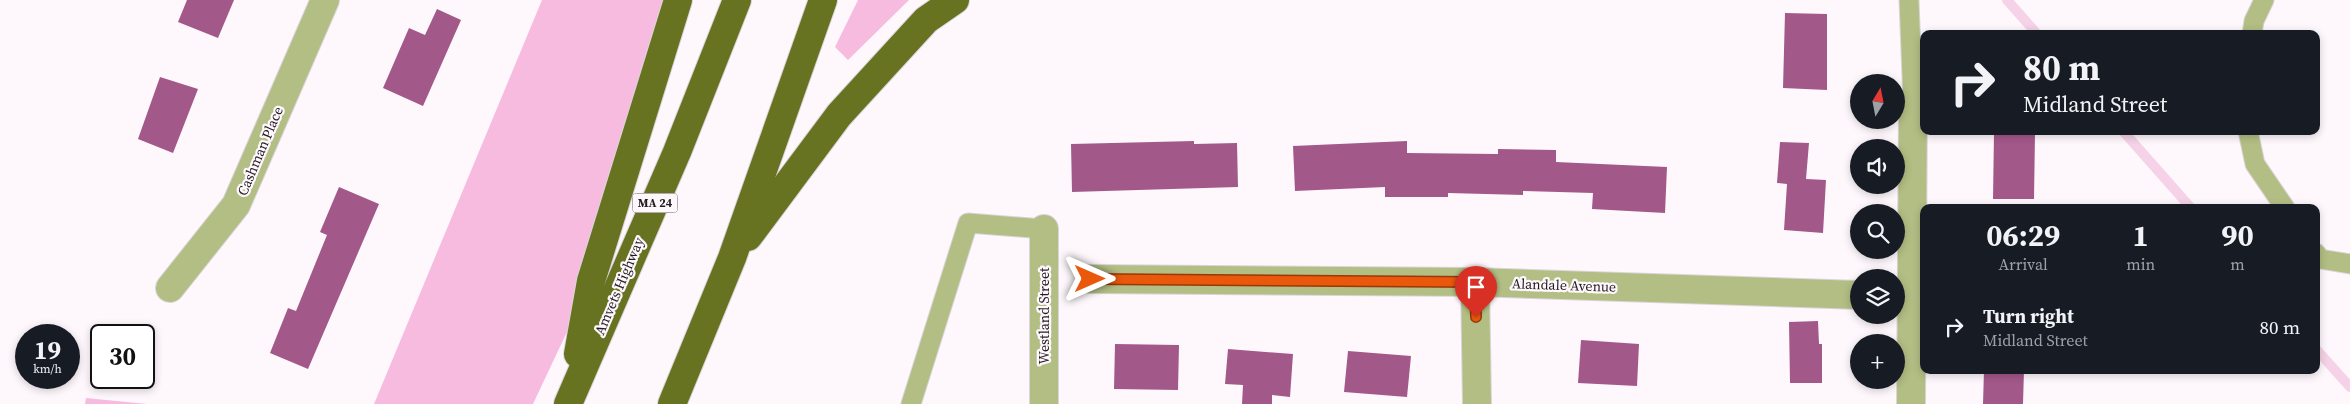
<!DOCTYPE html>
<style>
body{margin:0;font-family:"Source Serif 4",serif;background:#20242c;color:#f1f3f6;height:100vh;display:flex;flex-direction:column;font-size:19px;white-space:nowrap}
*{box-sizing:border-box;margin:0}
p{font-size:16px;color:#9ea1a6}
.icon{flex:none;width:28px;height:28px;fill:none;stroke:currentColor;stroke-width:2;stroke-linecap:round;stroke-linejoin:round}
.map{position:relative;flex:1;overflow:hidden}
.panel{position:absolute;left:1920px;top:204px;width:400px;height:170px;display:flex;flex-direction:column;background:#171b24;border-radius:10px;box-shadow:0 2px 8px #0003}
.panel>*{flex:none}
.banner{position:absolute;left:1920px;top:30px;width:400px;height:105px;border-radius:10px;box-shadow:0 2px 8px #0003;background:#171b24;color:#f1f3f6;overflow:hidden}
.needle{width:32px;rotate:10deg}
.tools{position:absolute;left:1850px;top:74px;display:grid;gap:10px}
.tools a{display:grid;place-items:center;width:55px;height:55px;border-radius:50%;background:#171b24;box-shadow:0 2px 8px #0003;font-size:25px}
.speed{position:absolute;left:15px;top:324px;display:flex;gap:10px;font-size:25px;font-weight:700;text-align:center}
.speed>*{display:grid;place-content:center;width:65px;height:65px;border-radius:50%;background:#171b24;box-shadow:0 2px 8px #0003;line-height:1}
.speed small{font-size:12px;font-weight:400}
.speed .limit{border:2px solid #111;border-radius:8px;background:#fff;color:#111}
.pin{position:absolute;display:grid;place-items:center;width:42px;height:42px;color:#fff;margin:-51px -21px;border-radius:50% 50% 50% 0;rotate:-45deg;box-shadow:0 0 5px #0007}
.pin .icon{rotate:45deg}
.me{position:absolute;width:55px;margin:-28px;rotate:90deg;stroke-linejoin:round;filter:drop-shadow(0 0 4px #0008)}
.turn{display:flex;align-items:center;gap:18px;height:105px;padding:0 20px;font-size:22px}
.turn .icon{width:65px;height:65px;stroke-width:2.5}
.turn b{display:block;font-size:35px;line-height:42px}
.eta{display:flex;justify-content:space-evenly;align-items:center;height:85px;text-align:center}
.eta b{font-size:30px;font-weight:700;line-height:35px}
ul{padding:0;list-style:none}
li{display:flex;align-items:center;gap:15px;height:75px;padding:0 20px}
li div{flex:1}
li b{display:block;font-size:19px}
li em{font-style:normal}
.map>svg:first-child{display:block}
.green{fill:#f7bbe0}
.lines{fill:none;stroke-linecap:round;stroke-linejoin:round}
.stream{stroke:#f5d2e7;stroke-width:10}
.building{fill:#a3588a}
.lane-casing{stroke:#dbd5d9;stroke-width:21}
.street-casing{stroke:#dbd5d9;stroke-width:30}
.highway-casing{stroke:#dbd5d9;stroke-width:30}
.lane{stroke:#b3be84;stroke-width:19}
.street{stroke:#b3be84;stroke-width:28}
.highway{stroke:#677320;stroke-width:28}
.route-casing{stroke:#983908;stroke-width:12}
.route{stroke:#ea580c;stroke-width:9}
.labels{text-anchor:middle;dominant-baseline:central;stroke-width:4.5;stroke-linejoin:round;paint-order:stroke}
.shield{fill:#fef8fc;stroke:#635e61;stroke-width:1}
.shield-label{font-size:12px;font-weight:bold;fill:#211c1f}
.street-label{font-size:14px;fill:#211c1f;stroke:#fef8fc}
</style>
<div class="map">
<svg width="2350" height="404" viewBox="0 0 2350 404">
<rect width="100%" height="100%" fill="#fef8fc"/>
<!-- green -->
<g class="green">
<polygon points="542,0 678,0 591,281 533,404 374,404"/>
<polygon points="858,0 909,0 848,60 835,47"/>
<polygon points="86,398 147,404 85,404"/>
</g>
<g class="lines">
<!-- stream -->
<g class="stream">
<polyline points="2007,0 2037,34"/>
<polyline points="2123,131 2191,208"/>
<polyline points="2316,349 2350,387"/>
</g>
</g>
<!-- building -->
<g class="building">
<polygon points="187,0 234,0 218,38 178,22"/>
<polygon points="437,9 461,20 423,106 383,88 409,28 425,35"/>
<polygon points="1785,13 1827,14 1827,90 1783,88"/>
<polygon points="160,77 198,89 173,153 138,139"/>
<polygon points="1994,132 2035,133 2034,199 1993,199"/>
<polygon points="1194,141 1194,144 1237,143 1238,187 1072,192 1071,144"/>
<polygon points="1407,141 1407,153 1498,154 1498,149 1556,150 1556,162 1667,167 1665,213 1592,209 1593,193 1523,191 1523,195 1448,193 1448,197 1385,197 1385,187 1295,191 1293,146"/>
<polygon points="1780,142 1809,143 1806,179 1826,180 1823,233 1784,230 1787,184 1777,183"/>
<polygon points="339,187 379,204 308,369 270,353 288,308 296,311 327,235 320,232"/>
<polygon points="1818,321 1819,344 1822,344 1822,383 1790,383 1789,322"/>
<polygon points="1581,340 1639,344 1637,386 1578,383"/>
<polygon points="1115,344 1179,345 1178,390 1114,389"/>
<polygon points="1228,349 1293,354 1290,397 1272,395 1272,404 1242,404 1243,385 1225,384"/>
<polygon points="1348,351 1411,356 1407,397 1344,392"/>
<polygon points="1984,370 2024,370 2023,404 1983,404"/>
</g>
<g class="lines">
<defs>
<g id="lane">
<polyline points="1909,0 1913,103"/>
<polyline points="2252,34 2254,21 2264,0"/>
<polyline points="2248,131 2255,164 2285,208"/>
<polyline points="2316,253 2320,259 2350,264"/>
<polyline points="911,404 968,223 1044,229"/>
</g>
<g id="street">
<polyline points="1090,279 1475,282 1859,295"/>
<polyline points="1475,282 1477,404"/>
<polyline points="170,288 236,205 325,0"/>
<polyline points="1044,404 1044,229"/>
<polyline points="1911,404 1913,103"/>
</g>
<g id="highway">
<polyline points="748,237 839,115 926,20 955,0"/>
<polyline points="578,354 591,281 678,0"/>
<polyline points="568,404 677,152 737,0"/>
<polyline points="672,404 732,258 823,0"/>
</g>
</defs>
<!-- lane casing -->
<use href="#lane" class="lane-casing"/>
<!-- street casing -->
<use href="#street" class="street-casing"/>
<!-- highway casing -->
<use href="#highway" class="highway-casing"/>
<!-- lane -->
<use href="#lane" class="lane"/>
<!-- street -->
<use href="#street" class="street"/>
<!-- highway -->
<use href="#highway" class="highway"/>
</g>
<g class="lines">
<defs>
<polyline id="route" points="1090,279 1475,282 1476,317"/>
</defs>
<!-- route casing -->
<use href="#route" class="route-casing"/>
<!-- route -->
<use href="#route" class="route"/>
</g>
<g class="labels">
<!-- shield labels -->
<rect class="shield" x="632.5" y="193.5" width="45" height="19" rx="4"/>
<g class="shield-label">
<text x="655" y="203">MA 24</text>
</g>
<!-- street labels -->
<g class="street-label">
<text transform="translate(260 151) rotate(-67)">Cashman Place</text>
<text transform="translate(1564 285) rotate(2)">Alandale Avenue</text>
<text transform="translate(619 286) rotate(-67)">Amvets Highway</text>
<text transform="translate(1044 316) rotate(-90)">Westland Street</text>
</g>
</g>
</svg>
<div class="tools">
<a><svg class="needle" viewBox="-14 -14 28 28"><path d="M0-13l5 13h-10z" fill="#e53935"/><path d="M0 13l5-13h-10z" fill="#9ea1a6"/></svg></a>
<a><svg class="icon" aria-label="sound" viewBox="0 0 24 24"><path d="M4 9h4l5-4v14l-5-4H4zM17 9q2 3 0 6"/></svg></a>
<a><svg class="icon" aria-label="search" viewBox="0 0 24 24"><circle cx="10" cy="10" r="6"/><path d="M15 15l6 6"/></svg></a>
<a><svg class="icon" aria-label="layers" viewBox="0 0 24 24"><path d="M12 4l9 5-9 5-9-5zM3 14l9 5 9-5"/></svg></a>
<a>+</a>
</div>
<div class="speed"><div>19<small>km/h</small></div><div class="limit">30</div></div>
<div class="pin" style="left:1476px;top:317px;background:#d93025"><svg class="icon" aria-label="arrive" viewBox="0 0 24 24"><path d="M6 21V4h12l-3 4 3 4H6"/></svg></div>
<svg class="me" style="left:1090px;top:279px" viewBox="-20 -20 40 40"><path d="M0-17L14 15 0 8-14 15z" fill="#ea580c" stroke="#fff" stroke-width="4"/></svg>
<div class="banner">
<div class="turn"><svg class="icon" aria-label="right" viewBox="0 0 24 24"><path d="M7 20v-9h11M14 6l5 5-5 5"/></svg><div><b>80 m</b>Midland Street</div></div>
</div>
<section class="panel">
<div class="eta">
<div><b>06:29</b><p>Arrival</p></div>
<div><b>1</b><p>min</p></div>
<div><b>90</b><p>m</p></div>
</div>
<ul>
<li><svg class="icon" aria-label="right" viewBox="0 0 24 24"><path d="M7 20v-9h11M14 6l5 5-5 5"/></svg><div><b>Turn right</b><p>Midland Street</p></div><em>80 m</em></li>
</ul>
</section>
</div>
